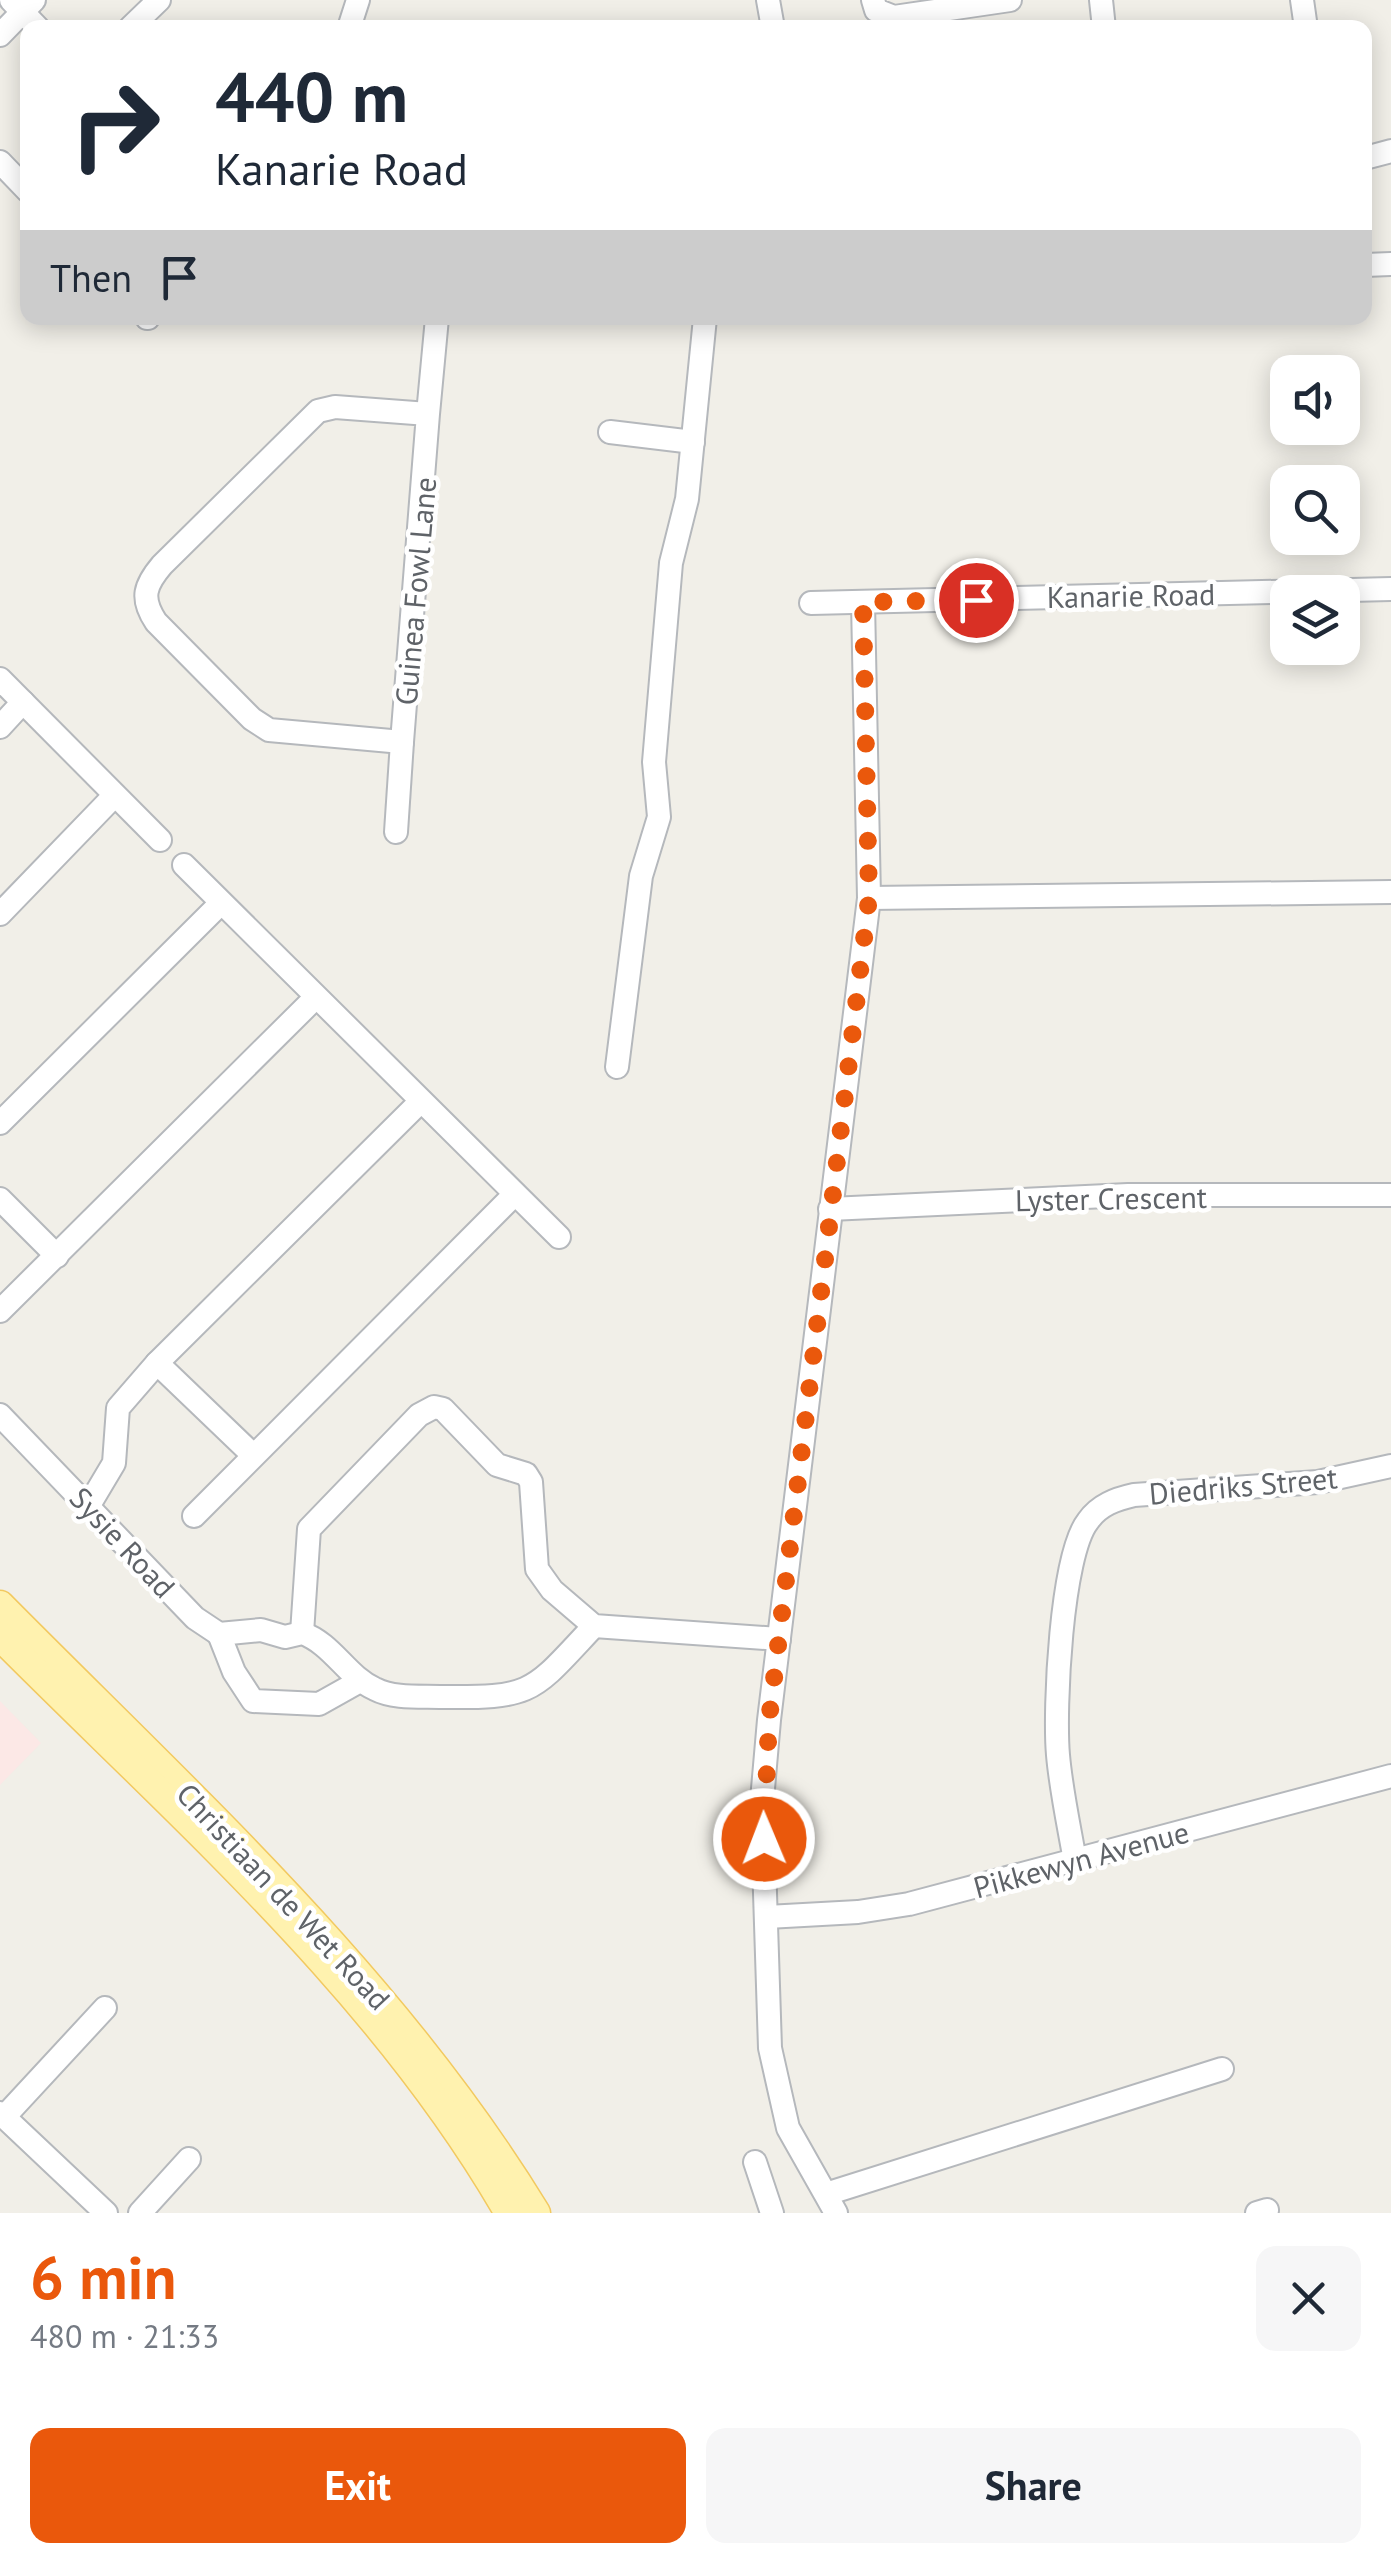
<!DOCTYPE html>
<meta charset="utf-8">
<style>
body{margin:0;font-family:"PT Sans",sans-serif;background:#f6f6f7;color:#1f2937;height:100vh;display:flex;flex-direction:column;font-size:38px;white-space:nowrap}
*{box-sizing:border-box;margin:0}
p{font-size:32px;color:#747a83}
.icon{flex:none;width:55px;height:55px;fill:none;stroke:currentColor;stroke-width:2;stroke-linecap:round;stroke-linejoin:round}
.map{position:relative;height:2213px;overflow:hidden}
.side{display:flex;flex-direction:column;background:#fff;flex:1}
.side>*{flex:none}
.top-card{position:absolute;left:20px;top:20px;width:1352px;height:305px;border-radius:20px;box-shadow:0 5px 25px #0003;background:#fff;color:#1f2937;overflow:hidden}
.tools{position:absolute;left:1270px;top:355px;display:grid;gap:20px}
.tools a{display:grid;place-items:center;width:90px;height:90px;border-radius:20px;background:#fff;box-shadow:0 5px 25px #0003;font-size:50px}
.pin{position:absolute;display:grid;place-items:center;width:85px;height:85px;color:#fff;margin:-42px;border:5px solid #fff;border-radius:50%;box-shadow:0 2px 10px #0007}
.me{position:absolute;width:110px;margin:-55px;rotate:359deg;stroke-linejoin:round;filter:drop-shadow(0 0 8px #0008)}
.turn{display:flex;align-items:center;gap:35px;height:210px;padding:0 30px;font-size:45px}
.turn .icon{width:130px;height:130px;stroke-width:2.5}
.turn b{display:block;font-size:70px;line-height:85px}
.then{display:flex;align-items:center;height:95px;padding:0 30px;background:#0003;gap:20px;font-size:38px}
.round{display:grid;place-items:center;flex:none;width:105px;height:105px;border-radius:20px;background:#f6f6f7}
.summary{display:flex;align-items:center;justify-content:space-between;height:170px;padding:0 30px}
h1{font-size:60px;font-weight:600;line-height:75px;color:#ea580c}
.primary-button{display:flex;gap:20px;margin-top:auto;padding:20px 30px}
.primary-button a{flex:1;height:115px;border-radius:20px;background:#ea580c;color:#fff;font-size:40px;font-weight:600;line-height:115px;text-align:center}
.primary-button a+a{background:#f6f6f7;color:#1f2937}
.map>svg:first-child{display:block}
.medical{fill:#fce8e6}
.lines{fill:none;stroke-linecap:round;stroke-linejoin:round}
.minor-casing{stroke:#b5b8bc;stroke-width:26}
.major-casing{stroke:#f2c960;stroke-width:31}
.minor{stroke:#fff;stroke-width:22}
.major{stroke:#fff2af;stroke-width:28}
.route{stroke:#ea580c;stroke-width:18;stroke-dasharray:0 32.4}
.labels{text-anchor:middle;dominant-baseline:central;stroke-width:9;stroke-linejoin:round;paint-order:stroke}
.street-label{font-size:30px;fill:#5f6368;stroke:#fff}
</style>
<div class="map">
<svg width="1391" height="2213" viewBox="0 0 1391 2213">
<rect width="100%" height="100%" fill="#f1efe8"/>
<!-- medical -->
<polygon class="medical" points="0,1701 41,1743 0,1785"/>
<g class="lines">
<defs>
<g id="minor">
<polyline points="11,0 38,28"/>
<polyline points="768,0 773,28"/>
<polyline points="873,0 876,10 894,17 1010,0"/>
<polyline points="1101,0 1104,28"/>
<polyline points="1302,0 1306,28"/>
<polyline points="130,28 159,0"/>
<polyline points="349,28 358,0"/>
<polyline points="0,35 34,0"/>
<polyline points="1365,158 1391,151"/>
<polyline points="0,162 28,191"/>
<polyline points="1365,265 1391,264"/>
<polyline points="147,318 148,318"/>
<path d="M428 414 402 742 269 730 252 719 156 622C140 598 145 585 162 565L318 411 335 407 428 414 437 318"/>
<polyline points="610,432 693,442"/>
<polyline points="811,603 1391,589"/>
<polyline points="0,679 160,840"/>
<polyline points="0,727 23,702"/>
<polyline points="396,832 402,742"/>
<polyline points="184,865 559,1237"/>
<polyline points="869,898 1391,892"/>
<polyline points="0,914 114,796"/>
<polyline points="617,1067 641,876 659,817 654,762 671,563 687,499 705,318"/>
<polyline points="0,1123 221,903"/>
<polyline points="0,1199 57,1256"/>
<polyline points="830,1209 1128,1195 1391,1195"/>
<polyline points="0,1311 315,998"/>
<polyline points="157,1363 421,1101"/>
<path d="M0 1415 195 1618 219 1634 261 1630 285 1637 302 1633C333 1644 346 1676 375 1689 394 1699 422 1696 443 1697 535 1698 532 1692 594 1626"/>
<polyline points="89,1505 114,1463 118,1408 157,1363 253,1455"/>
<polyline points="194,1516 515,1194"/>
<polyline points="302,1633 309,1529 419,1415 434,1407 443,1409 497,1465 526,1474 531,1482 537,1569 552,1590 594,1626 779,1639"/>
<polyline points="219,1634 234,1672 253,1701 319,1704 360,1681"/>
<path d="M1075 1861C1069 1826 1061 1790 1058 1755 1054 1709 1061 1555 1088 1521 1099 1505 1116 1499 1134 1495L1318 1482 1391 1466"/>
<polyline points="767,1917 858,1912 909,1904 1391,1776"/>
<polyline points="0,2113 106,2213"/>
<polyline points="6,2115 105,2008"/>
<polyline points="755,2162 772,2213"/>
<polyline points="826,2194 1222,2069"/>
<polyline points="140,2213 189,2159"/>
<polyline points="836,2213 788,2128 770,2048 762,1800 769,1720 869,898 863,602"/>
<polyline points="1257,2213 1267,2210"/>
</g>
<g id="major">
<path d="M0 1605C191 1798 393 1979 536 2213"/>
<path d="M0 1636C180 1817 381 1990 509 2213"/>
</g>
</defs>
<!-- minor casing -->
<use href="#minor" class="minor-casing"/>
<!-- major casing -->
<use href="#major" class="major-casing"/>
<!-- minor -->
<use href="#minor" class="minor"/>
<!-- major -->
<use href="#major" class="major"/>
</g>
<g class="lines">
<!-- route -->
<polyline class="route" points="764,1839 769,1720 869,898 863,602 976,600"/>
</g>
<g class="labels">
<!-- street labels -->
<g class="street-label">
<text transform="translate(415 591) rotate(-85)">Guinea Fowl Lane</text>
<text transform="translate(1131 595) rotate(-1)">Kanarie Road</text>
<text transform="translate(1111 1198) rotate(-1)">Lyster Crescent</text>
<text transform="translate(1243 1485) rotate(-5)">Diedriks Street</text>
<text transform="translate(123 1542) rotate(47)">Sysie Road</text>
<text transform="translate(1081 1859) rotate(-15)">Pikkewyn Avenue</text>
<text transform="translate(284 1896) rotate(47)">Christiaan de Wet Road</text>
</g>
</g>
</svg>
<div class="tools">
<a><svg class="icon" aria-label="sound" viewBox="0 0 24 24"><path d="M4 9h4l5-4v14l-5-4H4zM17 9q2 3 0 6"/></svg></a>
<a><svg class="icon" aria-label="search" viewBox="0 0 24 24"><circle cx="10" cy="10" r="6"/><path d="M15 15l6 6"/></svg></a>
<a><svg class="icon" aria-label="layers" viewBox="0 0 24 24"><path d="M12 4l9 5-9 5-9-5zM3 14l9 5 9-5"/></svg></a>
</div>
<div class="pin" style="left:976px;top:600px;background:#d93025"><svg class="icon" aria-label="arrive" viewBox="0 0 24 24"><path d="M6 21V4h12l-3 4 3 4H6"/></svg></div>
<svg class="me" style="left:764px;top:1839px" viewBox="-20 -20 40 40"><circle r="17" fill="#ea580c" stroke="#fff" stroke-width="3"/><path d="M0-11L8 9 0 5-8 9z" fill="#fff"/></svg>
<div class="top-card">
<div class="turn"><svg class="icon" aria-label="right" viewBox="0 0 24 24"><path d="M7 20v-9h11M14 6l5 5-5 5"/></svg><div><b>440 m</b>Kanarie Road</div></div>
<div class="then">Then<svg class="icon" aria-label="arrive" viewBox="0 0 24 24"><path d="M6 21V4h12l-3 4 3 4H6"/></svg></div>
</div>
</div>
<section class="side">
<div class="summary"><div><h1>6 min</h1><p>480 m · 21:33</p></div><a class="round"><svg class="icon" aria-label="close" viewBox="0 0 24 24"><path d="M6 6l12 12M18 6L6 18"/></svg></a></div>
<div class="primary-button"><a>Exit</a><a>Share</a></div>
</section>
